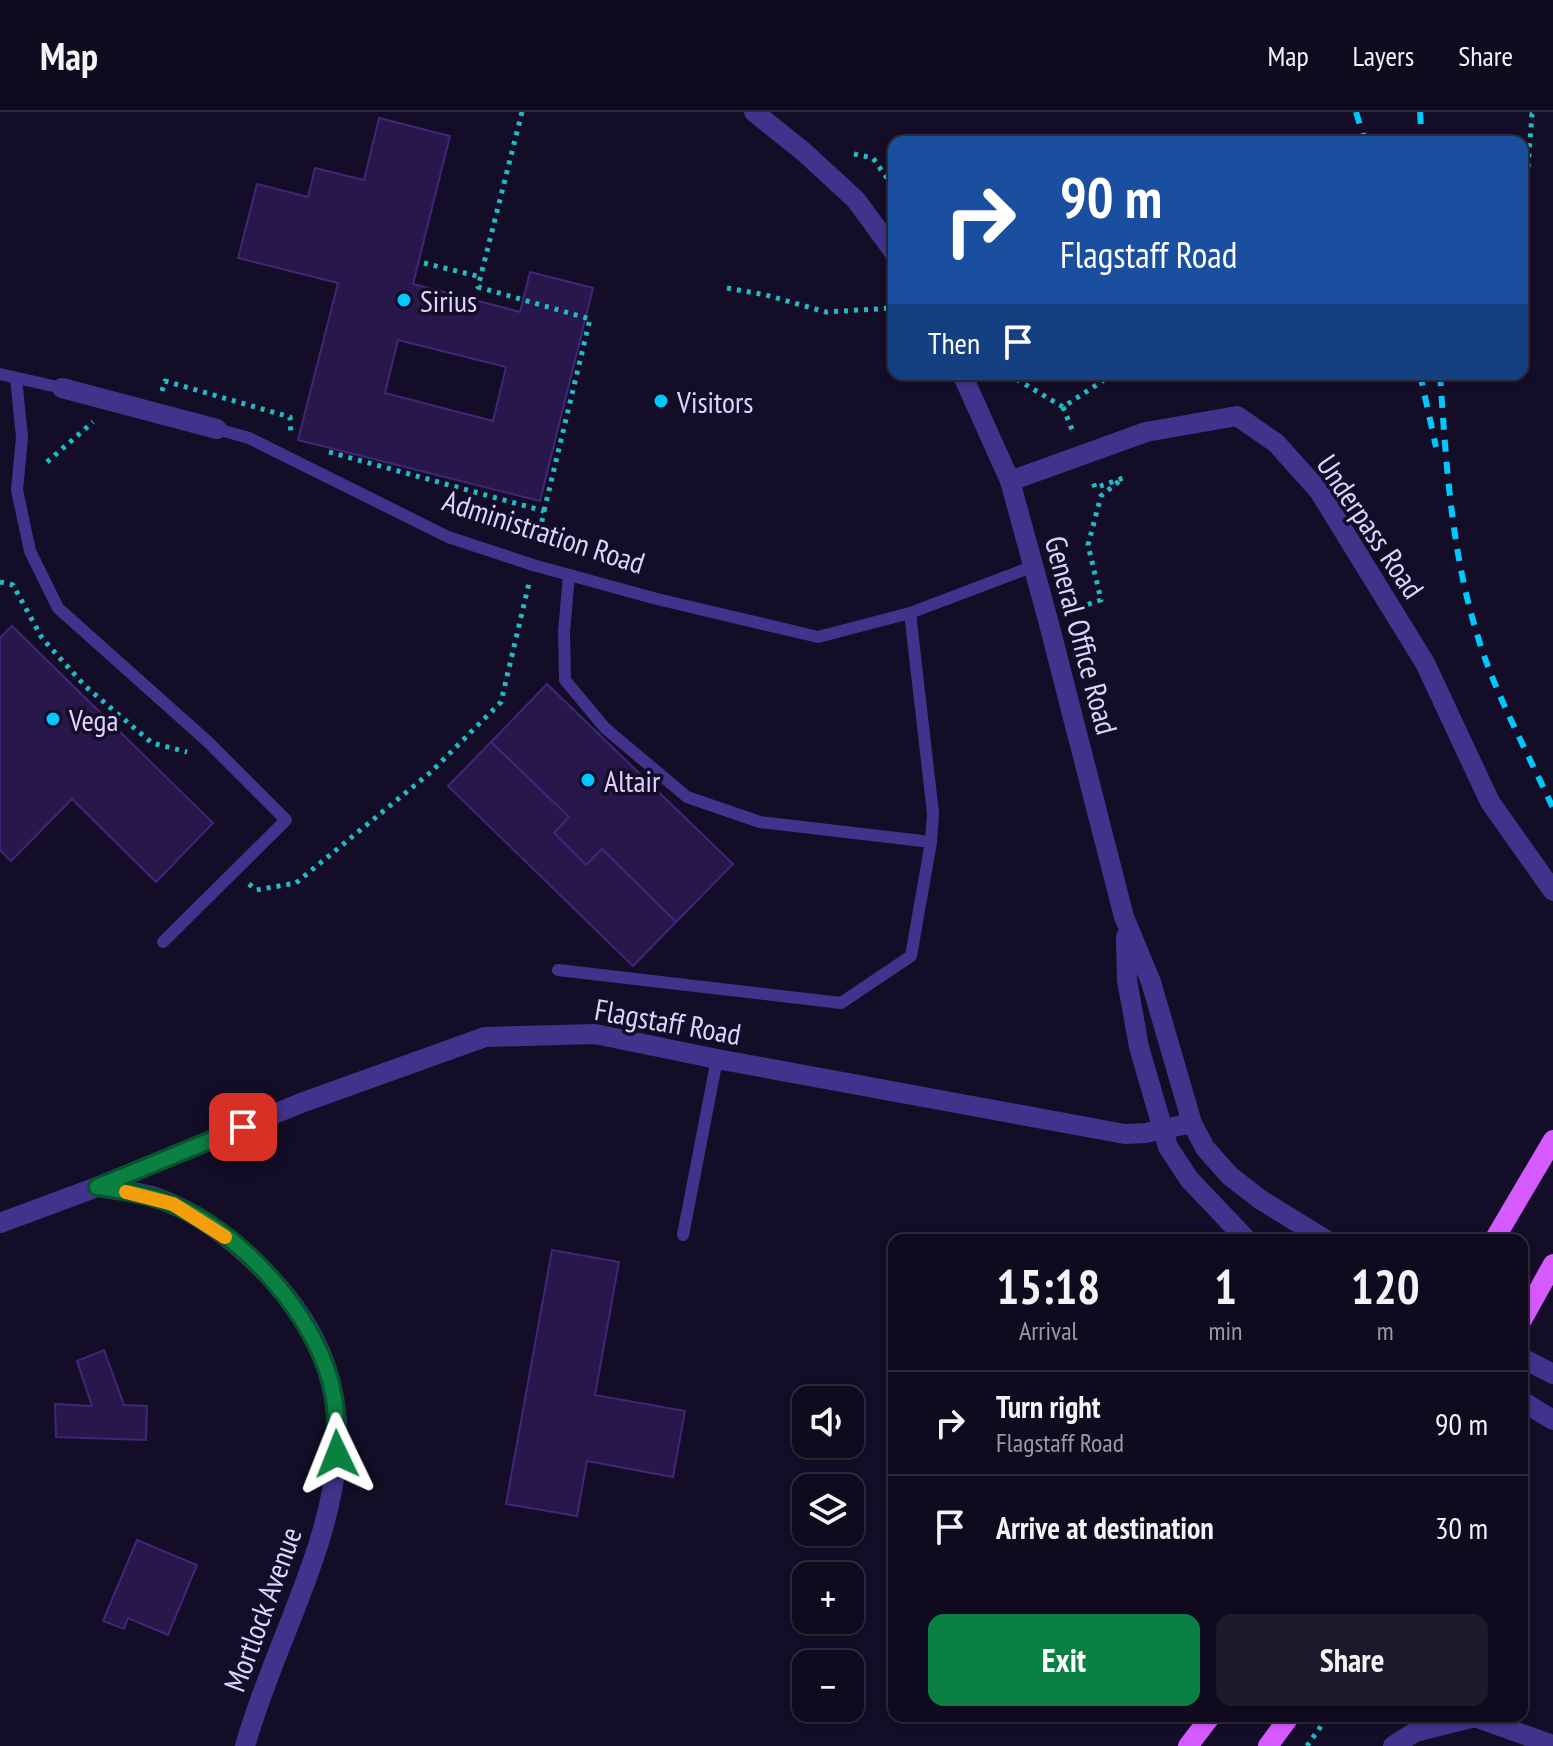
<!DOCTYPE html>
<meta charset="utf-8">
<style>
body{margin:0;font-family:"PT Sans Narrow",sans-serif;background:#1d182a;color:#f1f3f6;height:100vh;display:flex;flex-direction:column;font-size:30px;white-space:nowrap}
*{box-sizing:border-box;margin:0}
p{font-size:26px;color:#9b9aa4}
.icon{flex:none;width:44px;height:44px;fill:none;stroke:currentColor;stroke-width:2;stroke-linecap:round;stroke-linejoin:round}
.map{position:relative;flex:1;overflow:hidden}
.panel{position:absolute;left:888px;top:1122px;width:640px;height:488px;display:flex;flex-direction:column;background:#0f0a1d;border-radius:16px;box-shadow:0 2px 6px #0004,0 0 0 2px #2f2b3b}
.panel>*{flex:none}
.hud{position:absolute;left:888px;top:24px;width:640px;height:244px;border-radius:16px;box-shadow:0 2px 6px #0004,0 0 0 2px #2f2b3b;background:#1a4fa0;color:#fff;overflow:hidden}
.buttons{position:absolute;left:792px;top:1274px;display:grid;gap:16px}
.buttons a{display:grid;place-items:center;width:72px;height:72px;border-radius:16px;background:#0f0a1d;box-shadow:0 2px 6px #0004,0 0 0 2px #2f2b3b;font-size:40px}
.pin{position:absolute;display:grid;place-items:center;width:68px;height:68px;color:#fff;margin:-34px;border-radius:16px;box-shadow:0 4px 12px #0006}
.me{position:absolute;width:88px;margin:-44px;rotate:358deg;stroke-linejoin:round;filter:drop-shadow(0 0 6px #0008)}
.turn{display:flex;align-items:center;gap:28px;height:168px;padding:0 40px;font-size:36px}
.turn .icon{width:104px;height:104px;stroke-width:2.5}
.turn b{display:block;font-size:56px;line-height:68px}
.then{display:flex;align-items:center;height:76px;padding:0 40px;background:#0003;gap:16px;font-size:30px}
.eta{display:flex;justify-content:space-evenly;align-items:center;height:136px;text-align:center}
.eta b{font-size:48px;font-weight:700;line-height:56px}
.primary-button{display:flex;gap:16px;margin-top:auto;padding:16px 40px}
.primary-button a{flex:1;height:92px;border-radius:16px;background:#0b8043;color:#fff;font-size:32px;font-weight:700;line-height:92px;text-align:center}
.primary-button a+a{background:#1d182a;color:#f1f3f6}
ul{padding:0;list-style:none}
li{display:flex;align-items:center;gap:24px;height:104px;padding:0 40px;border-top:2px solid #2f2b3b}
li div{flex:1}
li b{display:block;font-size:30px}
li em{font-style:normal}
header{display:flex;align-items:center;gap:48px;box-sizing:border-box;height:112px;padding:0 40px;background:#0f0a1d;border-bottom:2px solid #2f2b3b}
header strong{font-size:38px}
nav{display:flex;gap:44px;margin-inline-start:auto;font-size:28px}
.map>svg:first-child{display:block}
.building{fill:#27174a;stroke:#402679;stroke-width:2;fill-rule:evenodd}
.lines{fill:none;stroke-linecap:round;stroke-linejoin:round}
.path{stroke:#22bbc4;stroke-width:5;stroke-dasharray:4 6;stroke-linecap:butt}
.service{stroke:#41338b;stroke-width:12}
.minor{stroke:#41338b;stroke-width:20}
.primary{stroke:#d55aff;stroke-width:20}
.rail{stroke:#00c7fe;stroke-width:6;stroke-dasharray:12 10;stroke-linecap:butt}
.route-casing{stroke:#07532c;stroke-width:20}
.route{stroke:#0b8043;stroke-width:14}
.slow{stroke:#f59e0b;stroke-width:14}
.poi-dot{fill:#00c7fe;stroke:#140d27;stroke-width:3}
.labels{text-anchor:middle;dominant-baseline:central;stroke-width:7;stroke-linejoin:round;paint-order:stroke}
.poi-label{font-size:30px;fill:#ddd3ff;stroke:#140d27;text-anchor:start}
.street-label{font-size:30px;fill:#ddd3ff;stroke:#140d27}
</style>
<header>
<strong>Map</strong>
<nav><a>Map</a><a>Layers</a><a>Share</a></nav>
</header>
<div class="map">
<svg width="1553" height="1634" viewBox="0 0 1553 1634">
<rect width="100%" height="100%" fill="#140d27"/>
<!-- building -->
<g class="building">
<path d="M379 6 450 24 413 172 520 200 530 160 593 176 540 389 298 328 338 171 238 146 257 72 308 85 315 56 364 68ZM398 228 506 255 493 309 385 281Z"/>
<polygon points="12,514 213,711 156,770 72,687 11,749 0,738 0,526"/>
<polygon points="547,572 733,752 676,810 602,737 586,753 554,721 569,705 491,630"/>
<polygon points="491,630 569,705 554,721 586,753 602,737 676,810 633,854 448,674"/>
<polygon points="552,1138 619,1150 595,1283 685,1299 673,1365 587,1349 577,1404 506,1392"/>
<polygon points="104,1238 124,1293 147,1294 146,1328 56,1325 55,1292 92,1294 77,1249"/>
<polygon points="137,1428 197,1453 168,1523 128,1506 124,1517 103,1509"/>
</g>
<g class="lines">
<!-- path -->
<g class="path">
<polyline points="522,0 478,175 590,207 544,399"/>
<polyline points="854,42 873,46 894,76"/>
<polyline points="1522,135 1532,2 1535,0"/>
<polyline points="424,151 481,165"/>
<polyline points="727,176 766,183 826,200 894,196"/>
<polyline points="1008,262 1063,295 1113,262"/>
<polyline points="162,279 165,269 290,305 291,323"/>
<polyline points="1063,295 1073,320"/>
<polyline points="329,340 544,399 537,434"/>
<polyline points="47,350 93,310"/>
<polyline points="0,470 13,473 42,526 85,574 152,631 187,640"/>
<polyline points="1069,499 1101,488 1088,433 1101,384 1123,366 1095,376 1092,366"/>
<polyline points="249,772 256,778 296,771 431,660 501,590 529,471"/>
<polyline points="1307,1634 1328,1604"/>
</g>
<!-- service -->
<g class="service">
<polyline points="0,262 62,276"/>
<polyline points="16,266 22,325 17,378 30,439 58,496 207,629 286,708 163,830"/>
<polyline points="217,317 249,326 448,425 533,453 657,487 818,525 910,501 1034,454"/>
<polyline points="569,463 564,520 565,568 605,616 687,685 760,710 931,730"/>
<polyline points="558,858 841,891 911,844 931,730 933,701 910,501"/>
<polyline points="683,1123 717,947"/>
</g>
<!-- minor -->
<g class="minor">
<polyline points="754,0 804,40 856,88 894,140"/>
<polyline points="962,262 1010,369 1048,508 1124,805 1151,870 1192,1011 1205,1036 1230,1064 1261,1088 1326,1128"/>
<polyline points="62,276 217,317"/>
<polyline points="1010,369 1146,320 1237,304 1276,331 1319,379 1425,551 1490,690 1553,779"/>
<polyline points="1126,825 1127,868 1139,935 1168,1035 1189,1067 1247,1128"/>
<path d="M97 1075C115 1078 134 1079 152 1084 195 1098 235 1129 267 1162 415 1315 291 1472 245 1634"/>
<polyline points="0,1111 97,1075 301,991 485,925 595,922 717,947 1125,1022 1146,1021 1192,1011"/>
<polyline points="1522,1246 1553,1262"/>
<polyline points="1522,1289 1553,1308"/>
<polyline points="1393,1634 1415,1620 1475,1605 1553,1633"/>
</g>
<!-- primary -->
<g class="primary">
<polyline points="1494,1128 1553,1028"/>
<polyline points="1522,1208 1553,1152"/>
<polyline points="1188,1634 1211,1604"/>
<polyline points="1268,1634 1290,1604"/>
</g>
<!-- rail -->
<g class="rail">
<polyline points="1356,0 1365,30"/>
<polyline points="1420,0 1422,30"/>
<polyline points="1420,262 1436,335"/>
<path d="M1440 262C1446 349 1451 438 1477 522 1494 580 1528 641 1553 696"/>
</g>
</g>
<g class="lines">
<defs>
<path id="route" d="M243 1015 97 1075C122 1079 146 1082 169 1091 242 1119 322 1209 334 1286 337 1304 336 1323 337 1342"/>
</defs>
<!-- route casing -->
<use href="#route" class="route-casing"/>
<!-- route -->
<use href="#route" class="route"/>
<!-- slow -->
<polyline class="slow" points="126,1080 173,1092 225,1125"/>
</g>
<!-- markers -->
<g class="poi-dot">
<circle cx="404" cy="188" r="8"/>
<circle cx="661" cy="289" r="8"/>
<circle cx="53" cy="607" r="8"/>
<circle cx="588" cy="668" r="8"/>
</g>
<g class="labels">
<!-- poi labels -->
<g class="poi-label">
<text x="420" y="188">Sirius</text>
<text x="677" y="289">Visitors</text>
<text x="69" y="607">Vega</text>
<text x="604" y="668">Altair</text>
</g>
<!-- street labels -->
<g class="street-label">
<text transform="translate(1371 414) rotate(56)">Underpass Road</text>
<text transform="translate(544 419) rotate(18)">Administration Road</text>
<text transform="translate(1082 523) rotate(75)">General Office Road</text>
<text transform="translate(668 909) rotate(10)">Flagstaff Road</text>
<text transform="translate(262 1497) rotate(-70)">Mortlock Avenue</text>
</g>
</g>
</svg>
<div class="buttons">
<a><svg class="icon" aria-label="sound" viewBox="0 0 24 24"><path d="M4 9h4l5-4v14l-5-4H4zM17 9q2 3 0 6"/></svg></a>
<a><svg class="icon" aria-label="layers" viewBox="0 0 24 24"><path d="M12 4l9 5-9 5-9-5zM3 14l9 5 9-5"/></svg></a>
<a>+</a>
<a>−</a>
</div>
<div class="pin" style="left:243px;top:1015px;background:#d93025"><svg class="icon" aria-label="arrive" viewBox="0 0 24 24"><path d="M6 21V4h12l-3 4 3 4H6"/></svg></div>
<svg class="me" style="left:337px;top:1342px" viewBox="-20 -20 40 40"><path d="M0-17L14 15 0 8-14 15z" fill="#0b8043" stroke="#fff" stroke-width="4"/></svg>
<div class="hud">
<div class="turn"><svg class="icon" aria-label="right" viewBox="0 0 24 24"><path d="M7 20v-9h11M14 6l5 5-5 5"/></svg><div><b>90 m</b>Flagstaff Road</div></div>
<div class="then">Then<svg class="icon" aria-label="arrive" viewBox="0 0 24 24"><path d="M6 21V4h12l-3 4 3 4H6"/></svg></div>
</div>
<section class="panel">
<div class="eta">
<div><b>15:18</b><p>Arrival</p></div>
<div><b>1</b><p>min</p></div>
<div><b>120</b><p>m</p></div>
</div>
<ul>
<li><svg class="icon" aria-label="right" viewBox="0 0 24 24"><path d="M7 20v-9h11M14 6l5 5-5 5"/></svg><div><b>Turn right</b><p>Flagstaff Road</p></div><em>90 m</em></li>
<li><svg class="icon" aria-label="arrive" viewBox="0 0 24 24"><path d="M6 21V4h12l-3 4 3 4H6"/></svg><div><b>Arrive at destination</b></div><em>30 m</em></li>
</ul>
<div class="primary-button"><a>Exit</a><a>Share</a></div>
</section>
</div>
